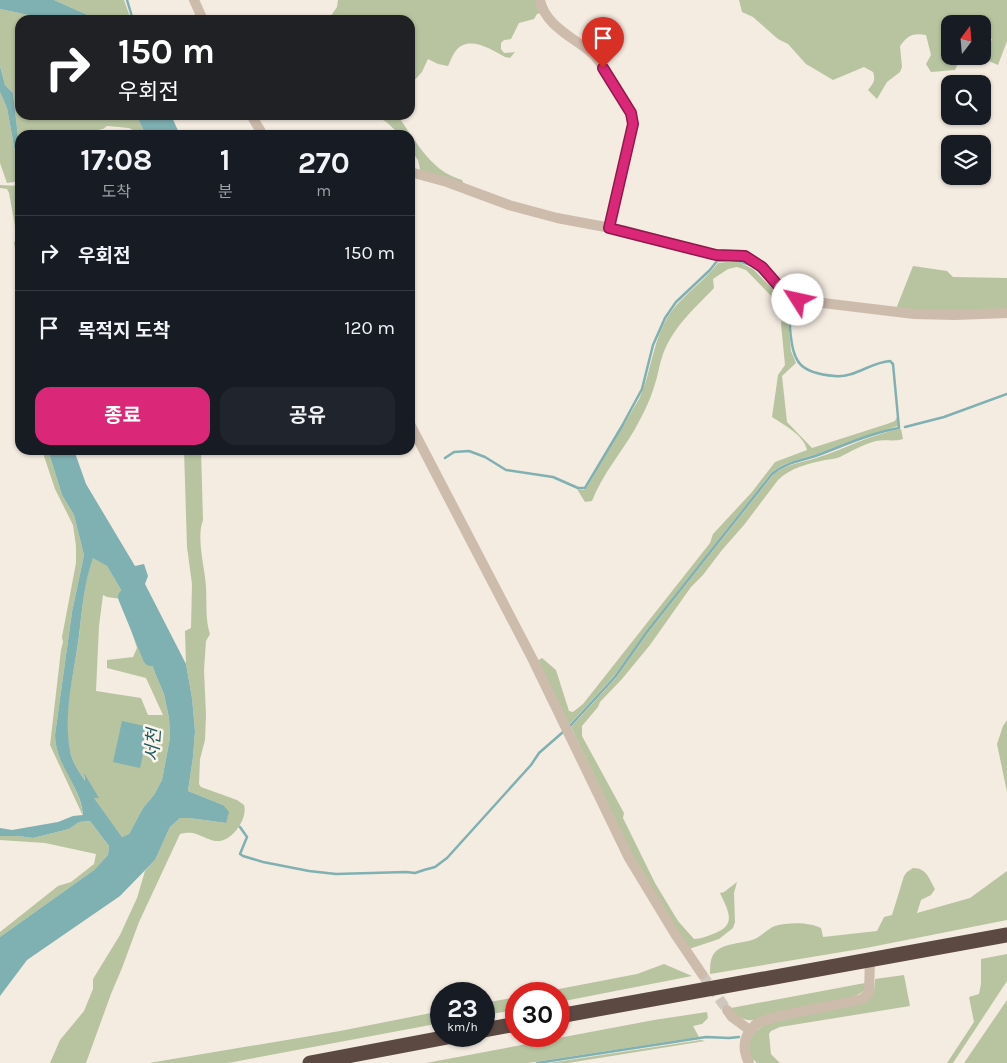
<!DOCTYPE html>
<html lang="ko">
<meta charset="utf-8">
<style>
body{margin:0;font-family:Karla,"Noto Sans KR",sans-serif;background:#20242c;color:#f1f3f6;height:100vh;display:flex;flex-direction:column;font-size:19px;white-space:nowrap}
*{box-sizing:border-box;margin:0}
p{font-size:16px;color:#9ea1a6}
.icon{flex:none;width:28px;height:28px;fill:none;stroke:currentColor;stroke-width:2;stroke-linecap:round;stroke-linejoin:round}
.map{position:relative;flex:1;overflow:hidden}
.drawer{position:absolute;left:15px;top:130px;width:400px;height:325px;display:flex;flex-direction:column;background:#171b24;border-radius:15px;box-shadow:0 1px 4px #0004}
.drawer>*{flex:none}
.top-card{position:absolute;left:15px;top:15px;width:400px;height:105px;border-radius:15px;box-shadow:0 1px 4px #0004;background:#202124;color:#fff;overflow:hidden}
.needle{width:32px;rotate:16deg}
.buttons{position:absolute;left:941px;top:15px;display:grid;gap:10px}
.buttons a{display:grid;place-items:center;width:50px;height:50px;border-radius:10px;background:#171b24;box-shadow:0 1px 4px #0004;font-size:25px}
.speed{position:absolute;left:430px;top:982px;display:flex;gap:10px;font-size:25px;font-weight:700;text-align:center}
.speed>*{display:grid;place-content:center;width:65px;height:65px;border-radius:50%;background:#171b24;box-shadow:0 1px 4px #0004;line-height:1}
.speed small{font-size:12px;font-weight:400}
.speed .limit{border:8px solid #d22;background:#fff;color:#111}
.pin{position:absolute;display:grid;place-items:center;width:42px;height:42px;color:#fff;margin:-51px -21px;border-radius:50% 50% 50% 0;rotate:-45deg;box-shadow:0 0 5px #0007}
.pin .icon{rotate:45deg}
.me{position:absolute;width:55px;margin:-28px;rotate:305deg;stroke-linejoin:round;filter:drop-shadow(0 0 4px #0008)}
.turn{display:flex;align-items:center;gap:18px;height:105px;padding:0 20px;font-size:22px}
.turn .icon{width:65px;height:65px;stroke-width:2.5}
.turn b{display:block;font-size:35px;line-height:42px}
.eta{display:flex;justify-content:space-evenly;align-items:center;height:85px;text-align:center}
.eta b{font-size:30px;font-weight:700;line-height:35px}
.button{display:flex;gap:10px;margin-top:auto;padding:10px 20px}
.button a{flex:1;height:58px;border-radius:15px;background:#db2777;color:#fff;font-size:20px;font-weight:700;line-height:58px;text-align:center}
.button a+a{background:#20242c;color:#f1f3f6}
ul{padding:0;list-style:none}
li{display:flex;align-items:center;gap:15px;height:75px;padding:0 20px;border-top:1px solid #363941}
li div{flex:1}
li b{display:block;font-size:19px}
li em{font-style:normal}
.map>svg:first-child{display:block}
.green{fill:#b8c4a0;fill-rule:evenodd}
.water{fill:#7fb0b2;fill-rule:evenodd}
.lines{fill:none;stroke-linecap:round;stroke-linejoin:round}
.stream{stroke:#7fb0b2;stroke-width:2.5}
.river{stroke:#7fb0b2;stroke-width:16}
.street-tunnel{stroke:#cfc6bd;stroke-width:10;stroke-dasharray:10 5;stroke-linecap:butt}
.street{stroke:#cdbbac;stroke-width:10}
.highway{stroke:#5c4a42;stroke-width:15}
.route-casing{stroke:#8e194d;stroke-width:12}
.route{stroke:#db2777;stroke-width:9}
.labels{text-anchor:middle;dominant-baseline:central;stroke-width:5;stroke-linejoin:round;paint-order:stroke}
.water-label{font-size:18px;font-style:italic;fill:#1f5a5e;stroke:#fbf5ee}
</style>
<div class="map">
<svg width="1007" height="1063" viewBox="0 0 1007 1063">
<rect width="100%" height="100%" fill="#f4ebe1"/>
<!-- green -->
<g class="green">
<polygon points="54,0 124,0 131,20 99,20"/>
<path d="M338 0H538L541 13 537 14 534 19 519 23 511 39 504 40 501 43V49L504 53 515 52 510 58 505 57C491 49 467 34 455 52 452 56 450 62 448 66L438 64 428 59 422 72 410 85V20H328L337 7Z"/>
<path d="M739 0H1007V41L998 65 984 59 992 39 983 35 982 24H950V56L961 57 955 70 931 72 926 64 931 55 926 35C913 33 908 35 900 46L902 67 900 72 887 82 877 99 868 90C873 84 876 80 873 72L864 67 833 80 806 64 788 44 778 39 753 17 742 12Z"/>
<polygon points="0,9 38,17 45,20 20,20 20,115 136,115 146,135 142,135 129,128 107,126 103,129 69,135 20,135 20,154 13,93 5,85 0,66"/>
<polygon points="0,92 7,108 20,179 20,181 7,183 0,163"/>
<path d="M369 115H402L400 119C418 144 431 171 462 180L465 187 421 174 418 160 410 149V135H399C390 124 384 118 369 115Z"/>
<polygon points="0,185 20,186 20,269 14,243 17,237 9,193 7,189 0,188"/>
<path d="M736 261 753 269 774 290 787 309 791 351 796 363 782 376 787 422 812 448 887 424 895 421 897 417 898 426C871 434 844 444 817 454 801 460 784 461 771 473L646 632 614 676 569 725 537 661 542 658 556 670 569 711 573 712 583 704 710 543 713 534 752 492 775 462 807 450C804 435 784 425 772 417L778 375 785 365 781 324 783 312 779 304 746 270 737 267 728 269 713 279 714 288C694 309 674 326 663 354 659 365 658 376 654 387 650 401 642 416 635 429 621 453 602 475 592 501L585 502 577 489 583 490 586 489 639 399C651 374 652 345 666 320 679 297 702 284 718 263Z"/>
<polygon points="913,266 947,271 953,277 1007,278 1007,311 954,313 896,309"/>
<path d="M901 429 903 439C894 442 885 439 876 441 862 445 852 451 840 457 835 459 830 459 825 460 807 464 792 467 778 480L744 525 722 550 703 575 691 587 650 645 622 679 600 702 598 707 582 726V736L624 813 623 818 655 883 678 921 694 939C701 939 707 936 713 934 738 925 728 911 720 893L724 892 737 882 734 893 735 922 733 928 719 939 689 949 634 859 571 727 616 678 648 633 773 475C785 464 801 463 816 458 845 449 871 434 901 429Z"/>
<path d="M42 450H48L62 495 74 515 84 555 72 612 55 735C56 765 81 787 83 816L50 745 61 650 63 642 62 637 76 563V546L73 525 55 489Z"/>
<path d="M184 450H201L203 520C196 538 205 568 206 587 207 603 205 619 210 634L206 641 204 670 206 715 205 740 200 759 199 784 201 787 237 800 244 805C248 818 233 840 219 841 212 842 203 836 196 834 191 832 185 833 180 834L139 922 122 968 111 994 86 1063H50L60 1040 84 1011 93 989V979L120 935 137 898 145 871 155 860 170 827 180 818H189L226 823 223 805 188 791 193 757 195 731 192 698 186 664 185 631 191 628 192 584 187 547Z"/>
<path d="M93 557 107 566 127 600 139 626 155 673 164 694 169 718 170 738 162 780 154 795 143 808 129 834 122 837 93 797 98 798 84 775 85 782C80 773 72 762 70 751 62 714 74 674 79 637 82 609 84 583 93 557ZM103 595 107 597 121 599 137 648 133 657 107 660V668L146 678 163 715H148L141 698 96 691 99 626Z"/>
<polygon points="1007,720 1007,792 997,744 1003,726"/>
<polygon points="90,821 109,846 108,855 94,870 0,937 0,932 58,886 71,882 94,864 96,854 45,843 0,840 0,836 18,836 33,838 69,829 79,822"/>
<path d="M913 868C927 868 929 879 935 889L931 895 921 900 917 913 970 898 1007 871V920L866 948 710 974C710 968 710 960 713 955 720 943 740 944 752 940 761 937 767 929 775 926 788 922 810 922 821 928L823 937 877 931 884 917 892 915 904 876 907 872Z"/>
<polygon points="1007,954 1007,981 953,1063 947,1063 974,1022 969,997 979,994 981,984 981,959"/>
<polygon points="664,964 692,976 559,1002 559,994 533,994 637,974"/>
<path d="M904 975 910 1006 780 1027 771 1031 769 1034 771 1054 780 1063H757L754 1060 750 1061C748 1040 748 1036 765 1024L869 998 874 991 875 979Z"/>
<path d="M865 983V990C842 1008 784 1014 754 1020 744 1021 736 1017 731 1008Z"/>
<polygon points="516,997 516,1010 484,1015 484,1003"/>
<polygon points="1007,1000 1007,1063 964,1063"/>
<polygon points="441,1011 441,1023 228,1063 149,1063 340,1031"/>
<polygon points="707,1012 708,1018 702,1024 693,1026 699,1037 528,1063 426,1063 654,1020"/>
<polygon points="701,1040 705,1041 568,1063 549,1063"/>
</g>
<!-- water -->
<g class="water">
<polygon points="0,0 54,0 99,20 45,20 38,17 0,9"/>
<polygon points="0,66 5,85 13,93 20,154 20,179 7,108 0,92"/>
<polygon points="136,115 171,115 180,135 146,135"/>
<path d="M48 450H74L86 484 135 566 144 564 148 576 145 584 186 664 192 698 195 731 193 757 188 791 223 805 229 812 226 823 189 818H180L170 827 155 860 120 896 27 960 0 996V937L94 870 108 855 109 846 90 821 79 822 69 829 33 838 18 836H0V828L12 830 58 822 73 816 83 815C81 786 56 767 55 735L72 612 84 555 74 515 62 495ZM93 558 107 566 127 600 139 626 155 673 164 694 169 718 170 738 162 780 154 795 143 808 129 834 122 837 94 798H99L84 773 85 781C79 772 71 760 70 750 63 712 74 674 79 636 82 609 84 584 93 558Z"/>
<polygon points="122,721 149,727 140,768 113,762"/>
</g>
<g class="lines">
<!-- stream -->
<g class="stream">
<polyline points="127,0 133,20"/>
<polyline points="905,427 944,417 1007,394"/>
<polyline points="445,458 454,452 469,451 485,457 506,470 553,477 578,488 585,488 622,426 642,389 653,345 665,318 676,302 710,270 717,261 728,260"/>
<path d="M570 726 615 677 647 632 772 474C785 462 802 461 818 455 845 445 871 433 899 428L893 364 890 361C871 362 855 378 835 376 798 373 793 362 790 328 790 322 791 314 789 308 786 300 762 273 754 267 749 264 742 262 736 260"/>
<polyline points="240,827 247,837 240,854 243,856 263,862 309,871 336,874 406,872 415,873 424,870 435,867 447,858 531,765 539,753 563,732"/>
<polyline points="537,1063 706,1037 729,1038 739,1037"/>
</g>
<!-- river -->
<polyline class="river" points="126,597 151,658"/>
<!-- street-tunnel -->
<polyline class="street-tunnel" points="702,974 727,1010"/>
<!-- street -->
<g class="street">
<polyline points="194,0 203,20"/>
<path d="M540 0C545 26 575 38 593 54 600 60 627 103 631 113 632 116 632 121 633 124L609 228"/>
<polyline points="251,115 263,135"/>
<polyline points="410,172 447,182 509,205 557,218 627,231 716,255 745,256 762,267 788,297 798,300 914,314 955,315 1007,313"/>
<polyline points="410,424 533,660 629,858 675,934 702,974"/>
<polyline points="727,1010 732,1017 751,1031"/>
<path d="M749 1063C742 1049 743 1036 755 1025 766 1015 842 1005 862 999L869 993 870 959"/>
</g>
<!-- highway -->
<g class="highway">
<polyline points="559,1016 1007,935"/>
<polyline points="484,1030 516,1024"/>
<polyline points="310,1063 453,1036"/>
</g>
</g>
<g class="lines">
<defs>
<polyline id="route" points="603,68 631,113 633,124 609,228 716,255 745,256 762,267 788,297 798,300"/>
</defs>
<!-- route casing -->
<use href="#route" class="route-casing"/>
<!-- route -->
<use href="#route" class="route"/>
</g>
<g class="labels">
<!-- water labels -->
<g class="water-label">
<text transform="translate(153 745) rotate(-86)">서천</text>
</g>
</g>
</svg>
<div class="buttons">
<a><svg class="needle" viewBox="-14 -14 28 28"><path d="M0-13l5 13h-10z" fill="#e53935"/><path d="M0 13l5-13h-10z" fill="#9ea1a6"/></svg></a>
<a><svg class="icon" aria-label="search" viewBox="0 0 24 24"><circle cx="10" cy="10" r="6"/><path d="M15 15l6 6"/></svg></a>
<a><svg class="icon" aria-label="layers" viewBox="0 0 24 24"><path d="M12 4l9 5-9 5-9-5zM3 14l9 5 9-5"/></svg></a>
</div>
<div class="speed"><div>23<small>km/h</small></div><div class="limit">30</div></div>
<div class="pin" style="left:603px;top:68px;background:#d93025"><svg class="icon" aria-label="arrive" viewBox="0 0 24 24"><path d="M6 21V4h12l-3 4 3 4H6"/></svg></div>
<svg class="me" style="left:798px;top:300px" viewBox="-20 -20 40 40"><circle r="19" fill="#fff"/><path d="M0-13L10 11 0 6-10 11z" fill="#db2777"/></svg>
<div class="top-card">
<div class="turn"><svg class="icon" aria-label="right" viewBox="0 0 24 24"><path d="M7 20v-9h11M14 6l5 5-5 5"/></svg><div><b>150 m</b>우회전</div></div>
</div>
<section class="drawer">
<div class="eta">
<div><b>17:08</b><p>도착</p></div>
<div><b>1</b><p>분</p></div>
<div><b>270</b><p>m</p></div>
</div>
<ul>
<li><svg class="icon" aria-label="right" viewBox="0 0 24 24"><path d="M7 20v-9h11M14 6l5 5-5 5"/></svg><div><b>우회전</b></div><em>150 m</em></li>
<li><svg class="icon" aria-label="arrive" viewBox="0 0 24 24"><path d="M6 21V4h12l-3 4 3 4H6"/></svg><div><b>목적지 도착</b></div><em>120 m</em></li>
</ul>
<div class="button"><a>종료</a><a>공유</a></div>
</section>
</div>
